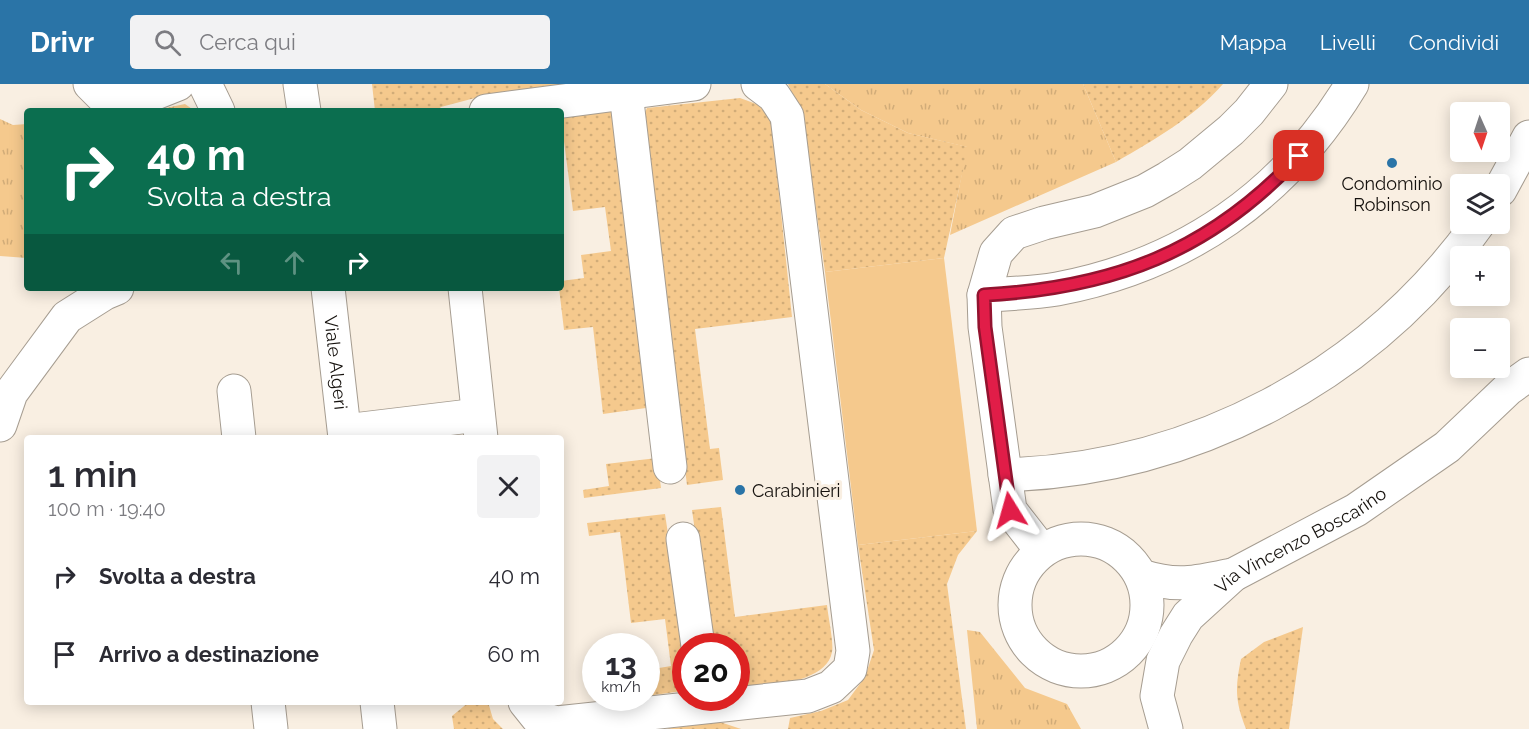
<!DOCTYPE html>
<html lang="it">
<meta charset="utf-8">
<style>
body{margin:0;font-family:Raleway,sans-serif;background:#f2f2f3;color:#2b2b33;height:100vh;display:flex;flex-direction:column;font-size:22px;white-space:nowrap}
*{box-sizing:border-box;margin:0}
p{font-size:20px;color:#7c7c81}
.icon{flex:none;width:33px;height:33px;fill:none;stroke:currentColor;stroke-width:2;stroke-linecap:round;stroke-linejoin:round}
.map{position:relative;flex:1;overflow:hidden}
.sheet{position:absolute;left:24px;top:351px;width:540px;height:270px;display:flex;flex-direction:column;background:#fff;border-radius:6px;box-shadow:0 3px 15px #0003}
.sheet>*{flex:none}
.banner{position:absolute;left:24px;top:24px;width:540px;height:183px;border-radius:6px;box-shadow:0 3px 15px #0003;background:#0b6e4f;color:#fff;overflow:hidden}
.needle{width:39px;rotate:177deg}
.tools{position:absolute;left:1450px;top:18px;display:grid;gap:12px}
.tools a{display:grid;place-items:center;width:60px;height:60px;border-radius:6px;background:#fff;box-shadow:0 3px 15px #0003;font-size:30px}
.speed{position:absolute;left:582px;top:549px;display:flex;gap:12px;font-size:30px;font-weight:700;text-align:center}
.speed>*{display:grid;place-content:center;width:78px;height:78px;border-radius:50%;background:#fff;box-shadow:0 3px 15px #0003;line-height:1}
.speed small{font-size:15px;font-weight:400}
.speed .limit{border:9px solid #d22;background:#fff;color:#111}
.pin{position:absolute;display:grid;place-items:center;width:51px;height:51px;color:#fff;margin:-26px;border-radius:12px;box-shadow:0 3px 9px #0006}
.me{position:absolute;width:66px;margin:-33px;rotate:352deg;stroke-linejoin:round;filter:drop-shadow(0 0 4px #0008)}
.turn{display:flex;align-items:center;gap:21px;height:126px;padding:0 24px;font-size:27px}
.turn .icon{width:78px;height:78px;stroke-width:2.5}
.turn b{display:block;font-size:42px;line-height:51px}
.lanes{display:flex;align-items:center;height:57px;padding:0 24px;background:#0003;justify-content:center;gap:30px;direction:ltr}
.lanes .off{opacity:.35}
.round{display:grid;place-items:center;flex:none;width:63px;height:63px;border-radius:6px;background:#f2f2f3}
.head{display:flex;align-items:center;justify-content:space-between;height:102px;padding:0 24px}
h1{font-size:36px;font-weight:600;line-height:45px}
ul{padding:0;list-style:none}
li{display:flex;align-items:center;gap:18px;height:78px;padding:0 24px}
li div{flex:1}
li b{display:block;font-size:22px}
li em{font-style:normal}
header{display:flex;align-items:center;gap:36px;box-sizing:border-box;height:84px;padding:0 30px;background:#2a74a7;color:#fff}
header strong{font-size:28px}
nav{display:flex;gap:33px;margin-inline-start:auto;font-size:21px}
.search{width:420px;height:54px;background:#f2f2f3;display:flex;align-items:center;gap:15px;box-sizing:border-box;padding:0 21px;border-radius:6px;color:#7c7c81;font-size:22px}
.map>svg:first-child{display:block}
.grass{fill:url(#grass-tufts)}
.garden{fill:url(#garden-dots)}
.pitch{fill:#f5c98d}
.lines{fill:none;stroke-linecap:round;stroke-linejoin:round}
.minor-casing{stroke:#a69d91;stroke-width:35}
.minor{stroke:#fff;stroke-width:33}
.route-casing{stroke:#92132f;stroke-width:15}
.route{stroke:#e11d48;stroke-width:10}
.poi-dot{fill:#2a74a7;stroke:#f9efe2;stroke-width:2}
.labels{text-anchor:middle;dominant-baseline:central;stroke-width:6;stroke-linejoin:round;paint-order:stroke}
.poi-label{font-size:18px;fill:#16120e;stroke:#f9efe2}
.street-label{font-size:18px;fill:#16120e;stroke:#f9efe2}
</style>
<header>
<strong>Drivr</strong>
<div class="search"><svg class="icon" aria-label="search" viewBox="0 0 24 24"><circle cx="10" cy="10" r="6"/><path d="M15 15l6 6"/></svg>Cerca qui</div>
<nav><a>Mappa</a><a>Livelli</a><a>Condividi</a></nav>
</header>
<div class="map">
<svg width="1529" height="645" viewBox="0 0 1529 645">
<defs>
<pattern id="grass-tufts" width="24" height="20" patternUnits="userSpaceOnUse" patternTransform="scale(1.5)"><rect width="24" height="20" fill="#f5c98d"/><path d="M3 7l-1-3M5 7V3M7 7l1-3M15 17l-1-3M17 17v-4M19 17l1-3" fill="none" stroke="#d1ac78"/></pattern>
<pattern id="garden-dots" width="8" height="8" patternUnits="userSpaceOnUse" patternTransform="scale(1.5)"><rect width="8" height="8" fill="#f5c98d"/><path d="M2 2h.1M6 6h.1" fill="none" stroke="#d1ac78" stroke-width="1.8" stroke-linecap="round"/></pattern>
</defs>
<rect width="100%" height="100%" fill="#f9efe2"/>
<!-- grass -->
<g class="grass">
<polygon points="825,0 1083,0 1116,78 950,151 967,63 908,49 861,26"/>
<polygon points="185,20 195,27 151,27"/>
<polygon points="0,35 13,41 27,40 27,174 0,172"/>
<polygon points="967,546 980,548 1025,604 1067,620 1081,645 977,645"/>
</g>
<!-- garden -->
<g class="garden">
<polygon points="372,0 572,0 475,14 441,23 437,27 375,27"/>
<polygon points="788,0 825,0 861,26 908,49 968,63 944,174 825,188 804,41 796,18"/>
<path d="M1083 0H1223C1193 34 1154 56 1116 78Z"/>
<polygon points="740,14 759,21 771,34 792,233 695,245 710,365 719,364 723,396 687,401 641,36 647,24"/>
<polygon points="615,27 653,323 603,330 593,243 564,246 559,204 561,204 561,197 584,194 581,171 611,167 605,123 573,127 561,34"/>
<polygon points="657,374 661,404 584,414 583,406 609,402 606,380"/>
<path d="M721 423 735 533 827 521C828 532 834 559 832 568 826 601 763 601 737 605L736 562H711L692 426Z"/>
<polygon points="665,430 685,563 685,597 682,607 647,612 647,586 671,582 665,535 631,539 620,448 589,452 587,439"/>
<polygon points="977,447 958,471 947,500 966,645 788,645 790,634 821,627 848,616 865,593 874,566 858,461"/>
<path d="M1303 543 1289 645H1246C1235 617 1235 604 1241 575L1264 558Z"/>
<polygon points="469,618 488,618 493,635 503,645 454,645 452,632"/>
<polygon points="720,638 741,645 664,645"/>
</g>
<!-- pitch -->
<polygon class="pitch" points="944,174 977,447 858,461 825,188"/>
<g class="lines">
<defs>
<g id="minor">
<polyline points="90,0 107,17 153,10 178,0"/>
<polyline points="205,0 218,27"/>
<polyline points="300,0 304,27"/>
<polyline points="626,9 670,383"/>
<polyline points="486,27 694,0"/>
<polyline points="1500,106 1529,53"/>
<path id="s1" d="M328 204 345 354"/>
<polyline points="465,204 481,354"/>
<path d="M984 211C1008 210 1033 209 1057 205 1185 181 1285 111 1352 0"/>
<polyline points="234,307 239,354"/>
<polyline points="0,341 11,309 67,233 105,209 117,204"/>
<polyline points="345,347 478,331"/>
<path d="M1005 391C1193 385 1368 293 1478 140"/>
<circle cx="1081" cy="521" r="66"/>
<polyline points="683,455 698,562"/>
<polyline points="1042,467 1010,426 985,243 984,211 996,169 1014,149 1044,139 1095,127 1145,107 1168,94 1190,80 1231,46 1249,28 1271,0"/>
<path d="M1141 492C1179 504 1195 498 1233 491"/>
<polyline points="268,618 271,645"/>
<polyline points="377,618 380,645"/>
<polyline points="525,618 537,633 557,639 808,612 831,603 850,585 853,567 787,32 774,12 758,0"/>
<path id="s2" d="M1166 645 1157 612 1163 577 1176 551 1188 532 1233 491 1356 426 1447 363 1508 305 1529 290"/>
</g>
</defs>
<!-- minor casing -->
<use href="#minor" class="minor-casing"/>
<!-- minor -->
<use href="#minor" class="minor"/>
</g>
<g class="lines">
<defs>
<path id="route" d="M1010 426 985 243 984 211C1113 204 1209 168 1299 72"/>
</defs>
<!-- route casing -->
<use href="#route" class="route-casing"/>
<!-- route -->
<use href="#route" class="route"/>
</g>
<!-- markers -->
<g class="poi-dot">
<circle cx="1392" cy="79" r="6"/>
<circle cx="740" cy="406" r="6"/>
</g>
<g class="labels">
<!-- poi labels -->
<g class="poi-label">
<text x="1392" y="99">Condominio<tspan x="1392" dy="21">Robinson</tspan></text>
<text x="752" y="406" text-anchor="start">Carabinieri</text>
</g>
<!-- street labels -->
<g class="street-label">
<text stroke="none"><textPath href="#s1" startOffset="75">Viale Algeri</textPath></text>
<text stroke="none"><textPath href="#s2" startOffset="258">Via Vincenzo Boscarino</textPath></text>
</g>
</g>
</svg>
<div class="tools">
<a><svg class="needle" viewBox="-14 -14 28 28"><path d="M0-13l5 13h-10z" fill="#e53935"/><path d="M0 13l5-13h-10z" fill="#7c7c81"/></svg></a>
<a><svg class="icon" aria-label="layers" viewBox="0 0 24 24"><path d="M12 4l9 5-9 5-9-5zM3 14l9 5 9-5"/></svg></a>
<a>+</a>
<a>−</a>
</div>
<div class="speed"><div>13<small>km/h</small></div><div class="limit">20</div></div>
<div class="pin" style="left:1299px;top:72px;background:#d93025"><svg class="icon" aria-label="arrive" viewBox="0 0 24 24"><path d="M6 21V4h12l-3 4 3 4H6"/></svg></div>
<svg class="me" style="left:1010px;top:426px" viewBox="-20 -20 40 40"><path d="M0-17L14 15 0 8-14 15z" fill="#e11d48" stroke="#fff" stroke-width="4"/></svg>
<div class="banner">
<div class="turn"><svg class="icon" aria-label="right" viewBox="0 0 24 24"><path d="M7 20v-9h11M14 6l5 5-5 5"/></svg><div><b>40 m</b>Svolta a destra</div></div>
<div class="lanes"><svg class="icon off" aria-label="left" viewBox="0 0 24 24"><path d="M17 20v-9H6M10 6l-5 5 5 5"/></svg><svg class="icon off" aria-label="ahead" viewBox="0 0 24 24"><path d="M12 20V5M6 11l6-6 6 6"/></svg><svg class="icon" aria-label="right" viewBox="0 0 24 24"><path d="M7 20v-9h11M14 6l5 5-5 5"/></svg></div>
</div>
<section class="sheet">
<div class="head"><div><h1>1 min</h1><p>100 m · 19:40</p></div><a class="round"><svg class="icon" aria-label="close" viewBox="0 0 24 24"><path d="M6 6l12 12M18 6L6 18"/></svg></a></div>
<ul>
<li><svg class="icon" aria-label="right" viewBox="0 0 24 24"><path d="M7 20v-9h11M14 6l5 5-5 5"/></svg><div><b>Svolta a destra</b></div><em>40 m</em></li>
<li><svg class="icon" aria-label="arrive" viewBox="0 0 24 24"><path d="M6 21V4h12l-3 4 3 4H6"/></svg><div><b>Arrivo a destinazione</b></div><em>60 m</em></li>
</ul>
</section>
</div>
